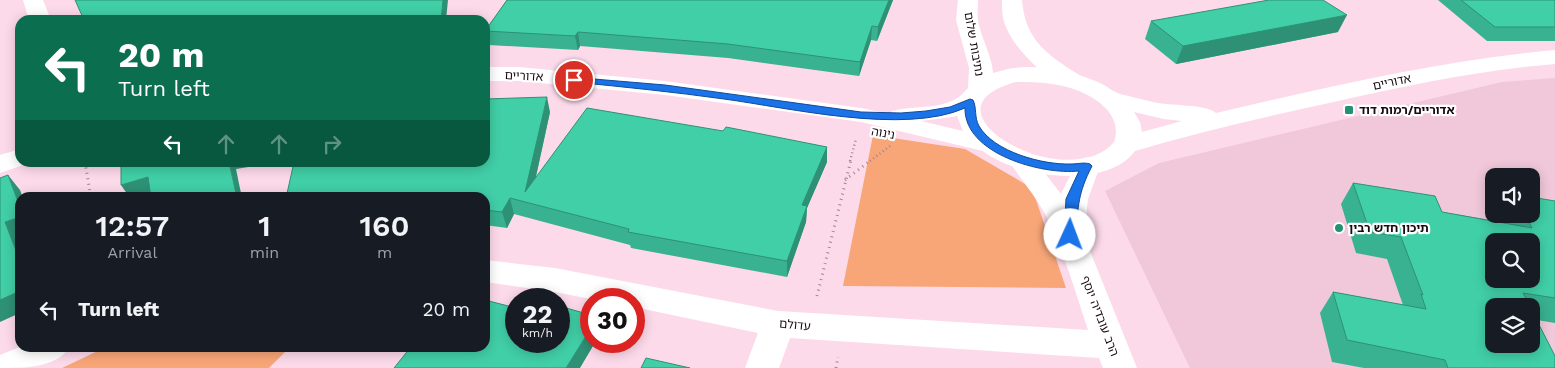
<!DOCTYPE html>
<meta charset="utf-8">
<style>
body{margin:0;font-family:"Work Sans","Noto Sans Hebrew",sans-serif;background:#20242c;color:#f1f3f6;height:100vh;display:flex;flex-direction:column;font-size:19px;white-space:nowrap}
*{box-sizing:border-box;margin:0}
p{font-size:16px;color:#9ea1a6}
.icon{flex:none;width:28px;height:28px;fill:none;stroke:currentColor;stroke-width:2;stroke-linecap:round;stroke-linejoin:round}
.map{position:relative;flex:1;overflow:hidden}
.side{position:absolute;left:15px;top:192px;width:475px;height:160px;display:flex;flex-direction:column;background:#171b24;border-radius:15px;box-shadow:0 2px 12px #0003}
.side>*{flex:none}
.top-card{position:absolute;left:15px;top:15px;width:475px;height:152px;border-radius:15px;box-shadow:0 2px 12px #0003;background:#0b6e4f;color:#fff;overflow:hidden}
.fabs{position:absolute;left:1485px;top:168px;display:grid;gap:10px}
.fabs a{display:grid;place-items:center;width:55px;height:55px;border-radius:10px;background:#171b24;box-shadow:0 2px 12px #0003;font-size:25px}
.speed{position:absolute;left:505px;top:288px;display:flex;gap:10px;font-size:25px;font-weight:700;text-align:center}
.speed>*{display:grid;place-content:center;width:65px;height:65px;border-radius:50%;background:#171b24;box-shadow:0 2px 12px #0003;line-height:1}
.speed small{font-size:12px;font-weight:400}
.speed .limit{border:8px solid #d22;background:#fff;color:#111}
.pin{position:absolute;display:grid;place-items:center;width:42px;height:42px;color:#fff;margin:-21px;border:2px solid #fff;border-radius:50%;box-shadow:0 1px 5px #0007}
.me{position:absolute;width:55px;margin:-28px;rotate:2deg;stroke-linejoin:round;filter:drop-shadow(0 0 4px #0008)}
.turn{display:flex;align-items:center;gap:18px;height:105px;padding:0 20px;font-size:22px}
.turn .icon{width:65px;height:65px;stroke-width:2.5}
.turn b{display:block;font-size:35px;line-height:42px}
.lanes{display:flex;align-items:center;height:48px;padding:0 20px;background:#0003;justify-content:center;gap:25px;direction:ltr}
.lanes .off{opacity:.35}
.eta{display:flex;justify-content:space-evenly;align-items:center;height:85px;text-align:center}
.eta b{font-size:30px;font-weight:600;line-height:35px}
ul{padding:0;list-style:none}
li{display:flex;align-items:center;gap:15px;height:65px;padding:0 20px}
li div{flex:1}
li b{display:block;font-size:19px}
li em{font-style:normal}
.map>svg:first-child{display:block}
.built{fill:#f0c8da;fill-rule:evenodd}
.green{fill:#f8a678}
.lines{fill:none;stroke-linecap:round;stroke-linejoin:round}
.path-far1{stroke:#9f8591;stroke-width:2.5;stroke-dasharray:1 3;stroke-linecap:butt}
.path{stroke:#9f8591;stroke-width:3;stroke-dasharray:1 4.5;stroke-linecap:butt}
.street{fill:#fff;fill-rule:evenodd}
.secondary{fill:#fff;fill-rule:evenodd}
.wall{fill:#38b290;fill-rule:evenodd}
.shaded-wall{fill:#2e9175}
.building{fill:#41cfa7;stroke:#2e9175;fill-rule:evenodd}
.route{fill:#1a73e8;stroke:#114b97}
.poi-dot{fill:#229274;stroke:#fff;stroke-width:2}
.labels{text-anchor:middle;dominant-baseline:central;stroke-width:4.5;stroke-linejoin:round;paint-order:stroke}
.street-label{font-size:12px;fill:#180a11;stroke:#fff}
.poi-label{font-size:12px;font-weight:bold;fill:#180a11;stroke:#fff;text-anchor:start}
</style>
<div class="map">
<svg width="1555" height="368" viewBox="0 0 1555 368">
<rect width="100%" height="100%" fill="#fddaea"/>
<!-- built -->
<path class="built" d="M1555 78V368H1190L1105 191 1159 163 1502 82ZM1494 176H1531V214H1494ZM1494 241H1531V279H1494ZM1494 306H1531V344H1494Z"/>
<!-- green -->
<g class="green">
<polygon points="873,135 965,149 1032,188 1066,288 843,286"/>
<polygon points="104,348 289,348 269,368 62,368"/>
</g>
<g class="lines">
<!-- path-far1 -->
<g class="path-far1">
<polyline points="850,161 856,139"/>
<polyline points="870,161 890,146"/>
</g>
<!-- path -->
<g class="path">
<polyline points="85,162 91,198"/>
<polyline points="845,180 871,160"/>
<polyline points="817,296 851,160"/>
<polyline points="836,368 838,357"/>
</g>
<!-- street -->
<g class="street">
<polygon points="23,0 43,0 51,20 29,20"/>
<path d="M958 0H978C978 6 977 14 978 20 981 42 1003 72 988 93L980 95 972 93 968 88 969 68 956 20Z"/>
<path d="M1002 0H1022C1025 41 1049 56 1081 76L1085 81 1081 86C1055 92 1015 50 1006 27 1002 18 1002 9 1002 0Z"/>
<path d="M1021 152 1030 154 1061 194 1078 160 1087 157 1096 160 1100 166 1088 199 1084 236 1137 368H1103L1099 358 790 338 779 368H745L758 333 634 307V299H591L555 292 485 282V260L555 268 778 311 1088 330C1075 291 1064 251 1045 214 1035 195 1020 178 1008 160L1012 154Z"/>
<path d="M20 347V348H69C56 368 24 368 0 368V355Z"/>
</g>
<!-- secondary -->
<g class="secondary">
<path d="M1555 50V64C1481 70 1410 85 1338 101 1269 116 1202 131 1135 151 1106 190 1017 178 983 151L861 122 665 95 519 81H485V67H519L665 81 861 108 890 114 892 111C910 106 931 109 949 102 962 98 964 90 975 82 986 74 1002 70 1014 68 1041 64 1076 72 1100 83 1107 86 1113 92 1120 94 1131 97 1142 99 1153 102 1168 106 1207 104 1216 113 1328 87 1441 60 1555 50ZM1016 82C1031 82 1047 82 1063 86 1087 91 1125 111 1114 142 1068 197 911 110 1016 82ZM1134 112 1164 119 1182 121 1142 132 1140 122ZM957 116 963 131 921 121 952 117Z"/>
<polygon points="20,149 20,162 29,163 0,173 0,155"/>
</g>
</g>
<!-- wall -->
<g class="wall">
<polygon points="507,0 893,0 877,41 871,40 859,76 728,58 580,46 578,50 489,45 485,31"/>
<polygon points="1438,0 1555,0 1555,41 1487,41"/>
<polygon points="1151,21 1338,32 1176,64 1145,39"/>
<polygon points="550,112 536,177 723,131 827,147 827,162 807,208 806,222 787,277 631,248 630,245 514,214 507,228 485,225 485,198"/>
<path d="M1353 183 1442 212 1502 222 1498 216 1500 214H1531L1555 201V323L1537 320 1555 368H1364L1332 362 1320 313 1333 292 1403 305 1387 259 1356 253 1341 204ZM1494 306H1531V344Z"/>
</g>
<!-- shaded-wall -->
<g class="shaded-wall">
<polygon points="443,0 448,0 446,20 441,20"/>
<polygon points="889,0 893,0 877,41 878,27"/>
<polygon points="1347,15 1338,32 1176,64 1183,46"/>
<polygon points="872,26 871,40 859,76 860,62"/>
<polygon points="578,32 580,46 578,50 575,36"/>
<polygon points="547,97 550,112 530,203 525,192"/>
<polygon points="827,147 827,162 807,208 806,222 787,277 787,261 802,205"/>
<polygon points="229,162 280,162 236,169 242,198 237,198"/>
<polygon points="8,175 20,190 23,198 20,198 20,207"/>
<polygon points="148,177 158,192 141,198 130,198 121,185"/>
<polygon points="510,198 514,214 507,228 502,212"/>
<polygon points="20,217 20,237 18,238 20,243 20,261 5,222"/>
<polygon points="20,291 20,313 0,322 0,300"/>
<polygon points="591,328 591,341 596,341 580,368 566,368"/>
</g>
<!-- building -->
<g class="building">
<polygon points="75,0 443,0 441,20 84,20"/>
<polygon points="507,0 889,0 878,27 872,26 860,62 728,44 578,32 575,36 485,31"/>
<polygon points="1269,0 1323,0 1347,15 1183,46 1151,21"/>
<polygon points="1461,0 1555,0 1555,27 1495,27"/>
<polygon points="547,97 525,192 587,108 723,131 726,127 827,147 802,205 807,206 787,261 628,232 629,229 510,198 502,212 485,210 485,198 286,198 294,162 485,162 485,99"/>
<polygon points="121,162 229,162 237,198 151,198 148,177 121,185"/>
<polygon points="8,175 20,207 20,217 5,222 20,261 20,291 0,300 0,178"/>
<path d="M1353 183 1435 196 1442 212 1532 228 1525 214H1531V197L1555 201V298L1523 293 1530 306H1494V344H1531V309L1555 356V368H1448L1445 360 1347 340 1333 292 1426 309 1421 294 1423 295 1401 237 1370 232ZM1494 241H1531V279H1494Z"/>
<polygon points="485,300 516,308 516,341 559,341 559,306 591,315 591,328 566,368 394,368 410,348 485,348"/>
<polygon points="646,358 690,368 641,368"/>
</g>
<!-- route -->
<path class="route" d="M570 77 665 85 861 112 901 113 926 111 950 107 970 99 973 100C977 108 974 117 979 126 994 152 1043 165 1071 164 1078 164 1084 162 1090 164L1092 166C1078 193 1078 206 1076 235L1070 239 1064 235 1066 199 1079 171C1042 175 964 154 965 108 904 135 790 108 724 99 674 92 624 87 574 82L569 80Z"/>
<!-- markers -->
<g class="poi-dot">
<rect x="1344" y="105" width="10" height="10" rx="2.5"/>
<circle cx="1339" cy="228" r="5"/>
</g>
<g class="labels">
<!-- street labels -->
<g class="street-label">
<text transform="translate(974 44) rotate(80)">נתיבות שלום</text>
<text transform="translate(524 76) rotate(3)">אדוריים</text>
<text transform="translate(1392 82) rotate(-12)">אדוריים</text>
<text transform="translate(883 133) rotate(10)">נינוה</text>
<text transform="translate(1100 316) rotate(69)">הרב עובדיה יוסף</text>
<text transform="translate(795 325) rotate(5)">עדולם</text>
</g>
<!-- poi labels -->
<g class="poi-label">
<text x="1359" y="110">אדוריים/רמות דוד</text>
<text x="1349" y="228">תיכון חדש רבין</text>
</g>
</g>
</svg>
<div class="fabs">
<a><svg class="icon" aria-label="sound" viewBox="0 0 24 24"><path d="M4 9h4l5-4v14l-5-4H4zM17 9q2 3 0 6"/></svg></a>
<a><svg class="icon" aria-label="search" viewBox="0 0 24 24"><circle cx="10" cy="10" r="6"/><path d="M15 15l6 6"/></svg></a>
<a><svg class="icon" aria-label="layers" viewBox="0 0 24 24"><path d="M12 4l9 5-9 5-9-5zM3 14l9 5 9-5"/></svg></a>
</div>
<div class="speed"><div>22<small>km/h</small></div><div class="limit">30</div></div>
<div class="pin" style="left:574px;top:80px;background:#d93025"><svg class="icon" aria-label="arrive" viewBox="0 0 24 24"><path d="M6 21V4h12l-3 4 3 4H6"/></svg></div>
<svg class="me" style="left:1070px;top:235px" viewBox="-20 -20 40 40"><circle r="19" fill="#fff"/><path d="M0-13L10 11 0 6-10 11z" fill="#1a73e8"/></svg>
<div class="top-card">
<div class="turn"><svg class="icon" aria-label="left" viewBox="0 0 24 24"><path d="M17 20v-9H6M10 6l-5 5 5 5"/></svg><div><b>20 m</b>Turn left</div></div>
<div class="lanes"><svg class="icon" aria-label="left" viewBox="0 0 24 24"><path d="M17 20v-9H6M10 6l-5 5 5 5"/></svg><svg class="icon off" aria-label="ahead" viewBox="0 0 24 24"><path d="M12 20V5M6 11l6-6 6 6"/></svg><svg class="icon off" aria-label="ahead" viewBox="0 0 24 24"><path d="M12 20V5M6 11l6-6 6 6"/></svg><svg class="icon off" aria-label="right" viewBox="0 0 24 24"><path d="M7 20v-9h11M14 6l5 5-5 5"/></svg></div>
</div>
<section class="side">
<div class="eta">
<div><b>12:57</b><p>Arrival</p></div>
<div><b>1</b><p>min</p></div>
<div><b>160</b><p>m</p></div>
</div>
<ul>
<li><svg class="icon" aria-label="left" viewBox="0 0 24 24"><path d="M17 20v-9H6M10 6l-5 5 5 5"/></svg><div><b>Turn left</b></div><em>20 m</em></li>
</ul>
</section>
</div>
